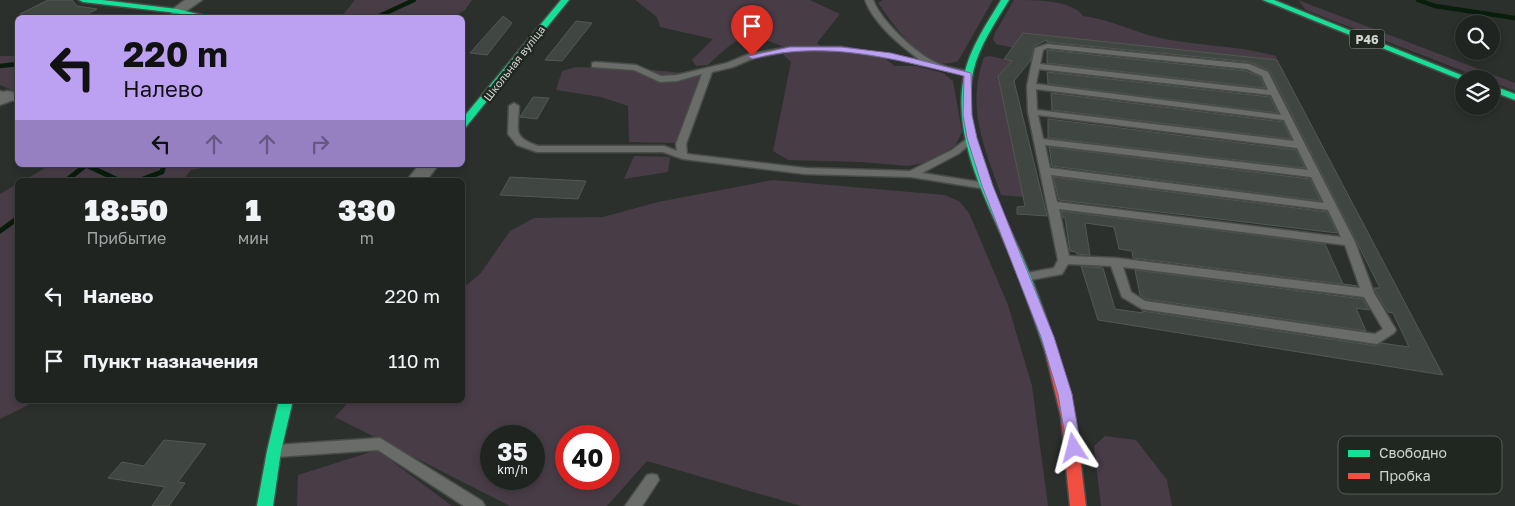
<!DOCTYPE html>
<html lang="ru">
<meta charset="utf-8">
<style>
body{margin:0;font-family:"Golos Text",sans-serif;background:#282c2a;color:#f1f3f6;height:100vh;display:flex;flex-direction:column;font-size:19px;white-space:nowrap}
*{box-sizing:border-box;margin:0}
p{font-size:16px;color:#a2a4a5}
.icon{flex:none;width:28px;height:28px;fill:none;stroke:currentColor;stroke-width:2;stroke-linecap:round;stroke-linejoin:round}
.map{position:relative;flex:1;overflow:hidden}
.sheet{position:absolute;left:15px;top:178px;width:450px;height:225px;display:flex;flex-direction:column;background:#202421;border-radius:8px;box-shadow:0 2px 8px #0003,0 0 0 1px #3d413f}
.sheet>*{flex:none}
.top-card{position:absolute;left:15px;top:15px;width:450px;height:152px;border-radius:8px;box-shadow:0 2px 8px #0003,0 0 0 1px #3d413f;background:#bca0f2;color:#111;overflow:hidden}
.tools{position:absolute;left:1455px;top:15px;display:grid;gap:10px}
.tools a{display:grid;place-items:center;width:45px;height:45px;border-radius:50%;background:#202421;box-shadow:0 2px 8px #0003,0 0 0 1px #3d413f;font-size:25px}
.speed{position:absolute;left:480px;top:425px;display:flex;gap:10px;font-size:25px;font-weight:700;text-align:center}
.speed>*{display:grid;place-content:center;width:65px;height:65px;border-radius:50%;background:#202421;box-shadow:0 2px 8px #0003,0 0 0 1px #3d413f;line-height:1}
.speed small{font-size:12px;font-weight:400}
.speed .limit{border:8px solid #d22;background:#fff;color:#111}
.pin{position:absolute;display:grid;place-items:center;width:42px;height:42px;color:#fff;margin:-51px -21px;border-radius:50% 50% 50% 0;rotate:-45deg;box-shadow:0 0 5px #0007}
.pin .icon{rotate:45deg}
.me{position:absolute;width:55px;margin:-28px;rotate:351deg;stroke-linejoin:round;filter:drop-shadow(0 0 4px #0008)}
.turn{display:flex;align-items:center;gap:18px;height:105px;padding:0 25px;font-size:22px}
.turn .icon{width:65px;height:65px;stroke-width:2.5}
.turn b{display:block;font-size:35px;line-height:42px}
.lanes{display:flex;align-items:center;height:48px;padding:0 25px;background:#0003;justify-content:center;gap:25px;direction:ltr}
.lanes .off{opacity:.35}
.eta{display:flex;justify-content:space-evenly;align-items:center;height:85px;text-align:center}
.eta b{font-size:30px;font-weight:800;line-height:35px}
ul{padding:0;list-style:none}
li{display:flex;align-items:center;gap:15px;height:65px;padding:0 25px}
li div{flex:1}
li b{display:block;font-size:19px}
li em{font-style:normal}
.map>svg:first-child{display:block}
.green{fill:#483c47;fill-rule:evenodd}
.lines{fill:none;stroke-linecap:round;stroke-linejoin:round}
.stream-far1{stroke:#081d0c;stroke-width:4.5}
.stream{stroke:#081d0c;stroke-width:5}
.building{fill:#404641;stroke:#545854}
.lane-casing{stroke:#494d49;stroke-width:3}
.street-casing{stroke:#494d49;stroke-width:3}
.fast-casing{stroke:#494d49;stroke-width:3}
.jam-casing{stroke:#494d49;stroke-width:3}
.lane{fill:#6a6c6a;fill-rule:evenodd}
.street{fill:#6a6c6a;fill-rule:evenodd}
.fast{fill:#16e098;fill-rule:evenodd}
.jam{fill:#f24e42;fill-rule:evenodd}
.route{fill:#bca0f2;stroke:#7a689d}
.labels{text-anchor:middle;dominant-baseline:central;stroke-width:5;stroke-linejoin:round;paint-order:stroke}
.far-street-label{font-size:11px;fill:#d0d4d0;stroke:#202721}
.shield{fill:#202721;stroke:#9ba09c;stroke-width:1}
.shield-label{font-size:12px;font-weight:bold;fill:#d0d4d0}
.key{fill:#202721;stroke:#555b56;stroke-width:1}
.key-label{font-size:14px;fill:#d0d4d0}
</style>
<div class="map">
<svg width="1515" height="506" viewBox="0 0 1515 506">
<rect width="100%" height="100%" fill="#2b302c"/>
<!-- green -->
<g class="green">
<polygon points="355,0 472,0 465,10 453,17 341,17"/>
<path d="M635 0H810L840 14 817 43 827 51 883 57 895 66H916L943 73 953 81 962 132 955 146 927 162 908 166 861 162 788 160 773 151 791 62 783 54 784 47C743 30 738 37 708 65L696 66 692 60 713 39 660 27 657 17Z"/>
<path d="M883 0H993L958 61C926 75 894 25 878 3Z"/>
<path d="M1014 0C1037 0 1072 0 1083 16 1111 19 1137 34 1165 39 1202 46 1240 46 1276 56L1277 60 1023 33 1014 48 996 44 993 39 995 33Z"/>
<polygon points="1298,0 1515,83 1515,91 1491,82 1491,79 1484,79 1306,10"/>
<polygon points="0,56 17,56 17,92 0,85"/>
<path d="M990 56 1012 61 998 76 1023 197 1001 195C984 145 966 110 984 57Z"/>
<polygon points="576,67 652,70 703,75 677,143 629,142 628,106 601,97 556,90 562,71"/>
<polygon points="634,156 670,157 668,172 624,179"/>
<polygon points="50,165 217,165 191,170 183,180 25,180"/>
<path d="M773 180 944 195 959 201 969 213 1008 305 1032 386 1048 506H801L647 461 607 506H510L335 417 350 400H462L463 288 480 274 510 231 534 218 603 217 658 202ZM491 436H534V479H491ZM566 436H609V479H566Z"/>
<polygon points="17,184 18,400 38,400 0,419 0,194"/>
<polygon points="1105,436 1136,440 1167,480 1172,506 1101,506 1094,446"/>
<polygon points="377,450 452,506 297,506 298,475"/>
</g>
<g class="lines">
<!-- stream-far1 -->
<g class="stream-far1">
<polyline points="1418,0 1435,6 1515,18"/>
<polyline points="375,18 414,0"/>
<polyline points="0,66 18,64"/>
</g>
<!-- stream -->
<g class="stream">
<polyline points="67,180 86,165 118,180"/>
<polyline points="140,180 162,172 164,165"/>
<polyline points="0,231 18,218"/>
</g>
</g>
<!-- building -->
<g class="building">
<polygon points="48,0 72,0 77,6 97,9 81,18 46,18 20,14"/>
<polygon points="503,16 512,23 487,55 470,53"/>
<polygon points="576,21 592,23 562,61 545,60"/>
<polygon points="1023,33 1277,60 1443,375 1098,320 1081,266 1103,268 1115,309 1143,313 1142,311 1377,346 1381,343 1409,347 1393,313 1388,312 1376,292 1374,288 1380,288 1270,71 1250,62 1047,42 1047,40 1034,46 1031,60 1014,81 1047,216 1017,214 1017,207 1025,206 998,76 1012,61 1004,59"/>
<polygon points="1047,50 1246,71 1261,77 1265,88 1047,63"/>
<polygon points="1047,72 1270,97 1278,113 1048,84"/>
<polygon points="1051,93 1283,122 1291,139 1052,110"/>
<polygon points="533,97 549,98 537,119 520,117"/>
<polygon points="1048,119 1296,150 1305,168 1048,138"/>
<polygon points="1049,147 1310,179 1321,201 1052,166"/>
<polygon points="510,177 586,181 578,199 500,195"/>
<polygon points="1053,177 1327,212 1337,233 1059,200"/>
<polygon points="1061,211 1325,244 1343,284 1357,286 1133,258 1132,251 1119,249 1114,227 1085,223 1090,255 1077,254 1076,252 1070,251 1065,218 1063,218"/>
<polygon points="1135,270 1363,299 1369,310 1356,308 1366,331 1146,299 1140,295"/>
<polygon points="164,440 206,444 178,482 185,483 169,506 152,506 165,487 108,478 122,462 144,466"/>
</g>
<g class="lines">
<defs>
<g id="lane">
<path d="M865 0H873C881 21 916 54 937 63 947 68 960 69 971 72V76L891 58 841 51H790L754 58 733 67 712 72 686 144 687 154 805 168 910 171 952 150 972 135 975 136V140L958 154 922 173 986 183 990 184 991 186 990 188 986 189 911 177 805 174 683 159 663 152H537L517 145 508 134 509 106 514 103 519 106C518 131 512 137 538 146H664L677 151 676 144 702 74 677 81 660 82 634 70 592 67V63L595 62 636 65 661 76 677 75 727 63 749 54 790 47H841L920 60C900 45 874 24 865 0Z"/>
<path d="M1047 44 1249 64 1268 72 1355 242 1374 293 1396 330 1394 333 1377 344 1142 309 1122 297 1111 266 1068 264 1062 274 1025 281 1021 280 1019 277 1021 274 1054 268 1058 260 1028 112 1027 86 1035 48ZM1047 48 1247 69 1262 76 1268 90 1040 64 1043 50ZM1039 69 1271 95 1281 115 1036 84ZM1036 89 1284 120 1294 141 1037 110ZM1038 115 1297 148 1308 170 1043 139ZM1045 145 1311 177 1324 203 1050 168ZM1051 175 1328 210 1341 237 1057 202ZM1059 209 1345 245 1360 288 1116 258 1069 256ZM1123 267 1364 297 1383 329 1375 334 1145 301 1131 292Z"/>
<polygon points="0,91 18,96 18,102 0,97"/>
<polygon points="380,438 482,501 485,506 464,506 378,450 276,457 271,455 269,451 271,447 276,445"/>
<polygon points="652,474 657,475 659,480 642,506 625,506 647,475"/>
</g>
<g id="street">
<polygon points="185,0 202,0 182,14 172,14 170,11"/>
<polygon points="7,91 13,92 15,96 13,100 0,105 0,93"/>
<polygon points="419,165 438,165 427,180 407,180"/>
</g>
<g id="fast">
<polygon points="79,0 102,0 177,9 214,18 197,18 177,13 83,2"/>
<polygon points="561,0 569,0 465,128 462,129 462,119"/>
<path d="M1001 0H1009C995 23 979 46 973 72 959 134 996 199 1021 253 1033 281 1044 310 1053 339L1057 351 1055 354 1051 356 1047 354 1045 351C1034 319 1023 286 1010 255 987 201 954 143 963 82 967 52 986 25 1001 0Z"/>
<polygon points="1263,0 1274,0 1471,79 1464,79 1464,81"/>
<polygon points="1491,85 1515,94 1515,100 1491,91"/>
<polygon points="279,400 293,400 281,451 273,506 257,506 267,451"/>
</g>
<polygon id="jam" points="1051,346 1055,348 1057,351 1075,417 1086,506 1070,506 1061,417 1045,351 1047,348"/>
</defs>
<!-- lane casing -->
<use href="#lane" class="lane-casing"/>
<!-- street casing -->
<use href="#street" class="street-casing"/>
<!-- fast casing -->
<use href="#fast" class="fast-casing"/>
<!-- jam casing -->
<use href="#jam" class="jam-casing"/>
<!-- lane -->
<use href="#lane" class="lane"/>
<!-- street -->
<use href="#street" class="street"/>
<!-- fast -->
<use href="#fast" class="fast"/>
<!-- jam -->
<use href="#jam" class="jam"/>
</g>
<!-- route -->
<path class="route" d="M790 47H841L891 53 971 73 972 115 977 138 993 186 1054 337 1072 394 1081 448 1079 453 1074 455 1069 453 1067 448 1058 394 1041 337 982 186 967 138 963 115 964 76C907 62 849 46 790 52 777 53 764 56 752 59L748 56Z"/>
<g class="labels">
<!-- far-street labels -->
<g class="far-street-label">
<text transform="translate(514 63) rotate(-52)">Школьная вуліца</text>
</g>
<!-- shield labels -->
<rect class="shield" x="1349.5" y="29.5" width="35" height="19" rx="4"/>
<g class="shield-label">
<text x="1367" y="39">Р46</text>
</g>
</g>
<!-- legend -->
<rect x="1338" y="436" width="164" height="58" rx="8" class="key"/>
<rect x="1348" y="450" width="22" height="7" fill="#16e098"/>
<rect x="1348" y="473" width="22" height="6" fill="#f24e42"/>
<g class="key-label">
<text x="1379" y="458">Свободно</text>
<text x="1379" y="481">Пробка</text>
</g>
</svg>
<div class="tools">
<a><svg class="icon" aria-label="search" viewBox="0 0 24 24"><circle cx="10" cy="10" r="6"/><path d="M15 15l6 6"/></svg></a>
<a><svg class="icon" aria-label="layers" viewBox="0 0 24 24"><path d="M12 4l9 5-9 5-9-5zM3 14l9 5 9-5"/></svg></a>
</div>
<div class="speed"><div>35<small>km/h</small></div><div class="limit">40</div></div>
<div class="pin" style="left:752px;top:56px;background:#d93025"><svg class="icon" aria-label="arrive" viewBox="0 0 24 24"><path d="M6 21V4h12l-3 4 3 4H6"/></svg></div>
<svg class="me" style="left:1074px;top:448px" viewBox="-20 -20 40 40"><path d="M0-17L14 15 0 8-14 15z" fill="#bca0f2" stroke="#fff" stroke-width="4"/></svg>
<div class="top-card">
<div class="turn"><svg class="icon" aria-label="left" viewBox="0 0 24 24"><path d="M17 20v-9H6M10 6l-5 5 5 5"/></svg><div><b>220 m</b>Налево</div></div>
<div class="lanes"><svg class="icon" aria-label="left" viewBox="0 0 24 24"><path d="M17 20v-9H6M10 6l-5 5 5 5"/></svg><svg class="icon off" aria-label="ahead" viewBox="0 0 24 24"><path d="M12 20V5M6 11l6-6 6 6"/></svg><svg class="icon off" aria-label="ahead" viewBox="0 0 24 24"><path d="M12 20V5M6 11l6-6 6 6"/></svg><svg class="icon off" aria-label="right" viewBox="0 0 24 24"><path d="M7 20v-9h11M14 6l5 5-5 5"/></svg></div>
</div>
<section class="sheet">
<div class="eta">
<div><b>18:50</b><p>Прибытие</p></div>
<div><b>1</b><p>мин</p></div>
<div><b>330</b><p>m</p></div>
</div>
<ul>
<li><svg class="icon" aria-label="left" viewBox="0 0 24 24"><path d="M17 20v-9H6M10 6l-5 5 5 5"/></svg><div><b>Налево</b></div><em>220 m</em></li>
<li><svg class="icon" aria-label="arrive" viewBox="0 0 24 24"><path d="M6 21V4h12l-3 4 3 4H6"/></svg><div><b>Пункт назначения</b></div><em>110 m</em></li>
</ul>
</section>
</div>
